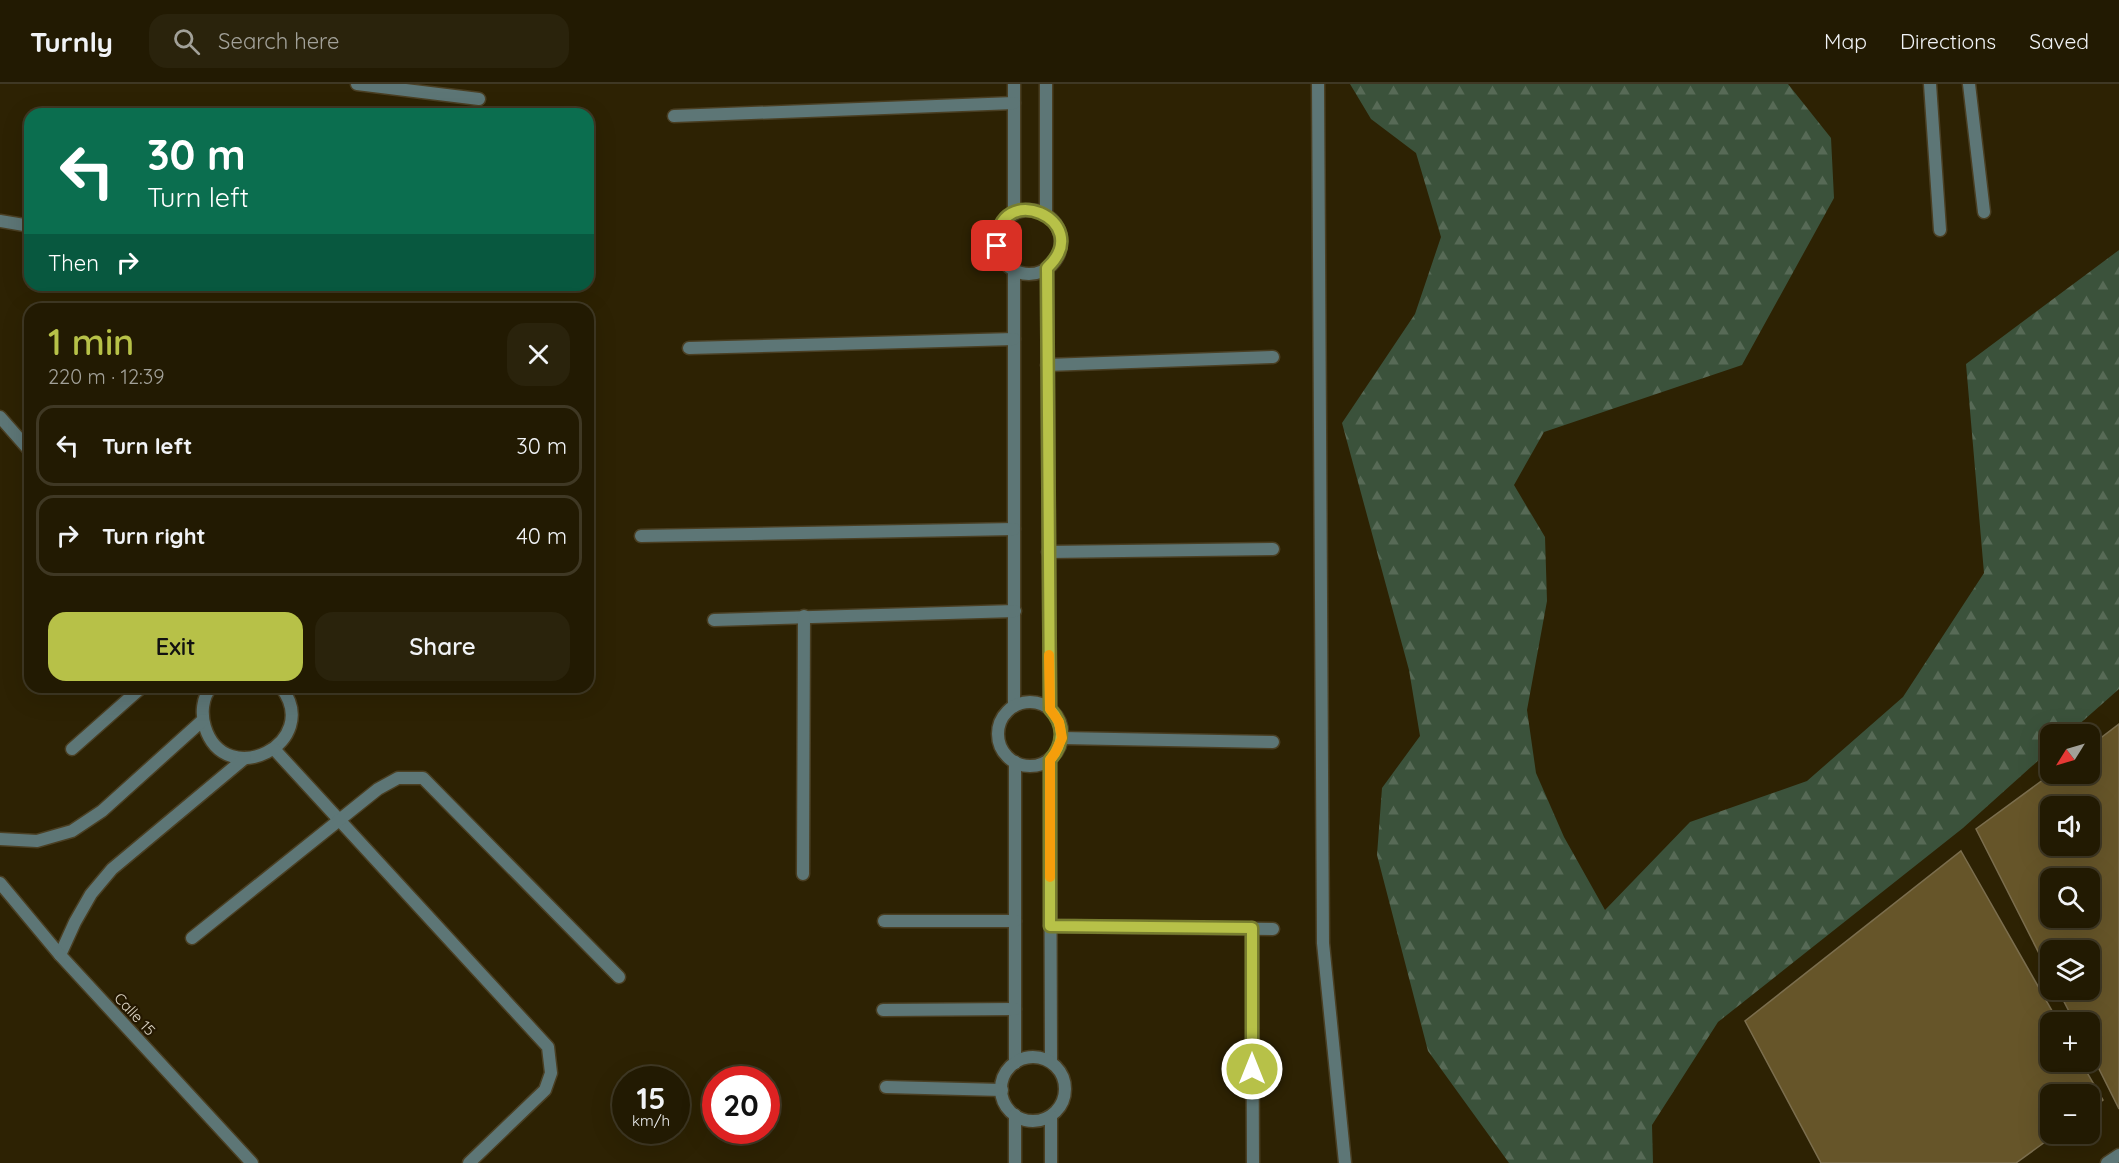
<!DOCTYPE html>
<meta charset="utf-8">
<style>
body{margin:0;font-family:Quicksand,sans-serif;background:#2a230c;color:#f1f3f6;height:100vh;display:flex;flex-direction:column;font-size:22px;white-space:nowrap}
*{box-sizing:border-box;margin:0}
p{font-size:20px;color:#a2a199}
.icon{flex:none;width:33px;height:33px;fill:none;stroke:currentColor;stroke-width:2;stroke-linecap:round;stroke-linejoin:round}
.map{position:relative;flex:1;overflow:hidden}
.panel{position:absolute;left:24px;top:219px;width:570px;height:390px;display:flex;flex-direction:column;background:#221a02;border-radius:18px;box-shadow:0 6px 24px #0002,0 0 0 2px #3f3824}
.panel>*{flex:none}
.hud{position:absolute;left:24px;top:24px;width:570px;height:183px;border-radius:18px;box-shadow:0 6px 24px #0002,0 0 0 2px #3f3824;background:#0b6e4f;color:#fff;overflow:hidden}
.needle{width:39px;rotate:233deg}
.buttons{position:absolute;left:2040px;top:640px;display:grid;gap:12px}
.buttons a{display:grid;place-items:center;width:60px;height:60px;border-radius:12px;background:#221a02;box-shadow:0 6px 24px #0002,0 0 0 2px #3f3824;font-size:30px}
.speed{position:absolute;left:612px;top:982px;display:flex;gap:12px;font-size:30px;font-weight:700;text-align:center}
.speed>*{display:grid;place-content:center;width:78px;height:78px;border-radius:50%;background:#221a02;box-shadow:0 6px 24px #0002,0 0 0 2px #3f3824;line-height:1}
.speed small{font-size:15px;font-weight:400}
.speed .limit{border:9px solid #d22;background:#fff;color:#111}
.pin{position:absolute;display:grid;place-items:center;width:51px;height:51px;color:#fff;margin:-26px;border-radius:12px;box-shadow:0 3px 9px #0006}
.me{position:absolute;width:66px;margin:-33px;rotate:0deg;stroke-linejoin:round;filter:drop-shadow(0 0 4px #0008)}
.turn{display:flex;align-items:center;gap:21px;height:126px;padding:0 24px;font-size:27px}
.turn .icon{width:78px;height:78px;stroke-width:2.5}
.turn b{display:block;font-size:42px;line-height:51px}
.then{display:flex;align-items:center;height:57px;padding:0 24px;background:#0003;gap:12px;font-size:22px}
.round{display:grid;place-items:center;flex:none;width:63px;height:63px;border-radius:18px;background:#2a230c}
.overview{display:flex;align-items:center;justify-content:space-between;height:102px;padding:0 24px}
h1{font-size:36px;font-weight:600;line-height:45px;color:#b7c148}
.primary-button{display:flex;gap:12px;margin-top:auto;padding:12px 24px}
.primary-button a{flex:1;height:69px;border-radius:18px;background:#b7c148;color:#111;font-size:24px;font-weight:600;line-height:69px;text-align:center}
.primary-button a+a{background:#2a230c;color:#f1f3f6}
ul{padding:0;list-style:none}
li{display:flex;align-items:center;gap:18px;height:81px;margin:0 12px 9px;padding:0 12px;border:3px solid #3f3824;border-radius:18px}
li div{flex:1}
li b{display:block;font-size:22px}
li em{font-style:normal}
header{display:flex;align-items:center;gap:36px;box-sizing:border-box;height:84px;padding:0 30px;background:#221a02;border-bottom:2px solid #3f3824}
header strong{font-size:28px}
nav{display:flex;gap:33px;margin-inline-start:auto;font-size:21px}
.search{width:420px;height:54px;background:#2a230c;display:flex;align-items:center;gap:15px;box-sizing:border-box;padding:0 21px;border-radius:18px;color:#a2a199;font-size:22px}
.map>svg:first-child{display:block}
.forest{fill:url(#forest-firs)}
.building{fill:#665529;stroke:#7b6e4e;stroke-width:1.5;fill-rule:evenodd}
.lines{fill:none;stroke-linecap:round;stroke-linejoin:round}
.lane-casing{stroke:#4a3f23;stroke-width:15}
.street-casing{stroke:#4a3f23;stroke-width:15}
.lane{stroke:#5d7676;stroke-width:12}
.street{stroke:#5d7676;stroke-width:12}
.route-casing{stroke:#777d2f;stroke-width:15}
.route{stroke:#b7c148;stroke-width:10}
.slow{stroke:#f59e0b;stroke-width:10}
.labels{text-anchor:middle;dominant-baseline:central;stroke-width:4.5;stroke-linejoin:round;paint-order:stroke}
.street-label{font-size:15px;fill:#e0d9c8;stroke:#241800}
</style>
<header>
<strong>Turnly</strong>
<div class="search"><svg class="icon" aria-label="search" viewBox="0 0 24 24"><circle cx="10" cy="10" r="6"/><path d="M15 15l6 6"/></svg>Search here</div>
<nav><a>Map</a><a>Directions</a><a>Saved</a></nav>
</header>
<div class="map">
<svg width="2119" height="1079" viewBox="0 0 2119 1079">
<defs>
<pattern id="forest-firs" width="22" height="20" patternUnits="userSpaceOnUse" patternTransform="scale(1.5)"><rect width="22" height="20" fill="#3b523b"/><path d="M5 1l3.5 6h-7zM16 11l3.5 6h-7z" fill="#576a56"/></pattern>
</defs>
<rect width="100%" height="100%" fill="#2d2203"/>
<!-- forest -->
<polygon class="forest" points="1350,0 1788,0 1831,54 1834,114 1742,281 1544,348 1514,401 1545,453 1547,517 1527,626 1536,689 1564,753 1605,826 1690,738 1807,697 1903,613 1984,489 1966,280 2119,166 2119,605 2067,651 2050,651 2050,666 1963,744 1718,938 1652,1041 1653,1079 1509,1079 1428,967 1377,771 1382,704 1420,652 1409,586 1342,339 1415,230 1441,153 1416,69 1371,35"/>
<!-- building -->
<g class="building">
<path d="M2119 640V1025L2090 967V939H2075L2058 906H2090V867H2050V891L1976 745 2051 690H2090V662ZM2050 723H2090V762H2050ZM2050 795H2090V834H2050Z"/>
<polygon points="1961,767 2059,939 2050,939 2050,978 2081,978 2103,1016 2090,1026 2090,1011 2050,1011 2050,1050 2056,1050 2016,1079 1821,1079 1745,937"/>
</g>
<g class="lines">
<defs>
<g id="lane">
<polyline points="357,0 479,15"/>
<polyline points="1014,0 1014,129"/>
<polyline points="1046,0 1046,131"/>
<polyline points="1930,0 1940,146"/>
<polyline points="1969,0 1984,128"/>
<polyline points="674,32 1014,19"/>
<circle cx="1029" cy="158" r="32"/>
<polyline points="0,137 30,142"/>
<polyline points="1047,184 1050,625"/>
<polyline points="1014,186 1014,622"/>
<polyline points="689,264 1014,255"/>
<polyline points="1047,281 1273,273"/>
<polyline points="0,333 30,367"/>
<polyline points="641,452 1014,445"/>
<polyline points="1048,468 1273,465"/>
<polyline points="714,536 1015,527"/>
<path d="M211 603C202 614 201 630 205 643 225 708 324 659 281 603"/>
<circle cx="1030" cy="650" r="32"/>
<polyline points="1062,654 1273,658"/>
<polyline points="72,665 142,603"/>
<polyline points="274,665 548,963 551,989 545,1006 469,1079"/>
<polyline points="1050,676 1051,978"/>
<polyline points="1015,678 1015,979"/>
<polyline points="0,755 37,757 72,747 102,727 203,636"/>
<polyline points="803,790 804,532"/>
<polyline points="884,837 1015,837"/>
<polyline points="1050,842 1273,845"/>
<polyline points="1252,844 1253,1079"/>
<polyline points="192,854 378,705 398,694 423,694 619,893"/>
<polyline points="60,871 75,838 91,810 112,785 245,674"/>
<polyline points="883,926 1015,925"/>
<circle cx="1033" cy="1005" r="32"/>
<polyline points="886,1003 1002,1006"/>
<polyline points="1051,1032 1051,1079"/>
<polyline points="1015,1079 1015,1031"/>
</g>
<g id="street">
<polyline points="1318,0 1323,859 1345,1079"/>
<polyline points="0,799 60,871 252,1079"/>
<polyline points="2107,1079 2119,1071"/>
</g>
</defs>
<!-- lane casing -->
<use href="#lane" class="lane-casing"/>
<!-- street casing -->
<use href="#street" class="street-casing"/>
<!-- lane -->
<use href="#lane" class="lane"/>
<!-- street -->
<use href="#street" class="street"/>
</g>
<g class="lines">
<defs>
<path id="route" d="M997 162C995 93 1098 136 1047 184L1050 625C1065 641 1064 660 1050 676V842L1252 844V985"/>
</defs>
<!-- route casing -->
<use href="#route" class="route-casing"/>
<!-- route -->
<use href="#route" class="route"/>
<!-- slow -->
<polyline class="slow" points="1049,571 1050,625 1059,638 1062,654 1055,669 1050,676 1050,793"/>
</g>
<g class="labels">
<!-- street labels -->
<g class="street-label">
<text transform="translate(135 930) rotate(47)">Calle 15</text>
</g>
</g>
</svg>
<div class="buttons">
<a><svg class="needle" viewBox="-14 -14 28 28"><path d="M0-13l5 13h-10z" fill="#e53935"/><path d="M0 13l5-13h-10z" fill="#a2a199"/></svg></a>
<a><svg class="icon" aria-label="sound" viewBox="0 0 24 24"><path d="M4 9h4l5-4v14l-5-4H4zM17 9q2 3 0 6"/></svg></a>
<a><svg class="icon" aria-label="search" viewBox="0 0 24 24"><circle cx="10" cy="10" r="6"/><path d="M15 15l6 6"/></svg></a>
<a><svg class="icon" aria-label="layers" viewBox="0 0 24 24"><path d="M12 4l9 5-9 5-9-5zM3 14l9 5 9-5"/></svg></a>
<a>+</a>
<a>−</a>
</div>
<div class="speed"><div>15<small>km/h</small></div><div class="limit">20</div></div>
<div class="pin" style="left:997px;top:162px;background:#d93025"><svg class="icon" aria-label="arrive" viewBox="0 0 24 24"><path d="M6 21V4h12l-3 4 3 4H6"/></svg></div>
<svg class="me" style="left:1252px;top:985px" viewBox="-20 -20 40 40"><circle r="17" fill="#b7c148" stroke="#fff" stroke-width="3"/><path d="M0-11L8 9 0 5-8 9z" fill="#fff"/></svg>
<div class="hud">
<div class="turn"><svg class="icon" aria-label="left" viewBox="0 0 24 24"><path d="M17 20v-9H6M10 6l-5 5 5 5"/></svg><div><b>30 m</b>Turn left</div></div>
<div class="then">Then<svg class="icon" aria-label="right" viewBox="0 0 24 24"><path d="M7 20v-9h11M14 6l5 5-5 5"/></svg></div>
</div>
<section class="panel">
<div class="overview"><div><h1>1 min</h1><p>220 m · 12:39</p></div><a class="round"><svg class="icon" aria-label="close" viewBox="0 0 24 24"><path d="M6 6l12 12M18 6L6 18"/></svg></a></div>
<ul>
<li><svg class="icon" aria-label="left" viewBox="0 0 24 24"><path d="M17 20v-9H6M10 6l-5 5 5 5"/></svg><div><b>Turn left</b></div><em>30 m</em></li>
<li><svg class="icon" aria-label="right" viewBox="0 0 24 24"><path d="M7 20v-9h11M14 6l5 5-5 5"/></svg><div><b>Turn right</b></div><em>40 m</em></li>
</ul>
<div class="primary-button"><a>Exit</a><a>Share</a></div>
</section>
</div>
